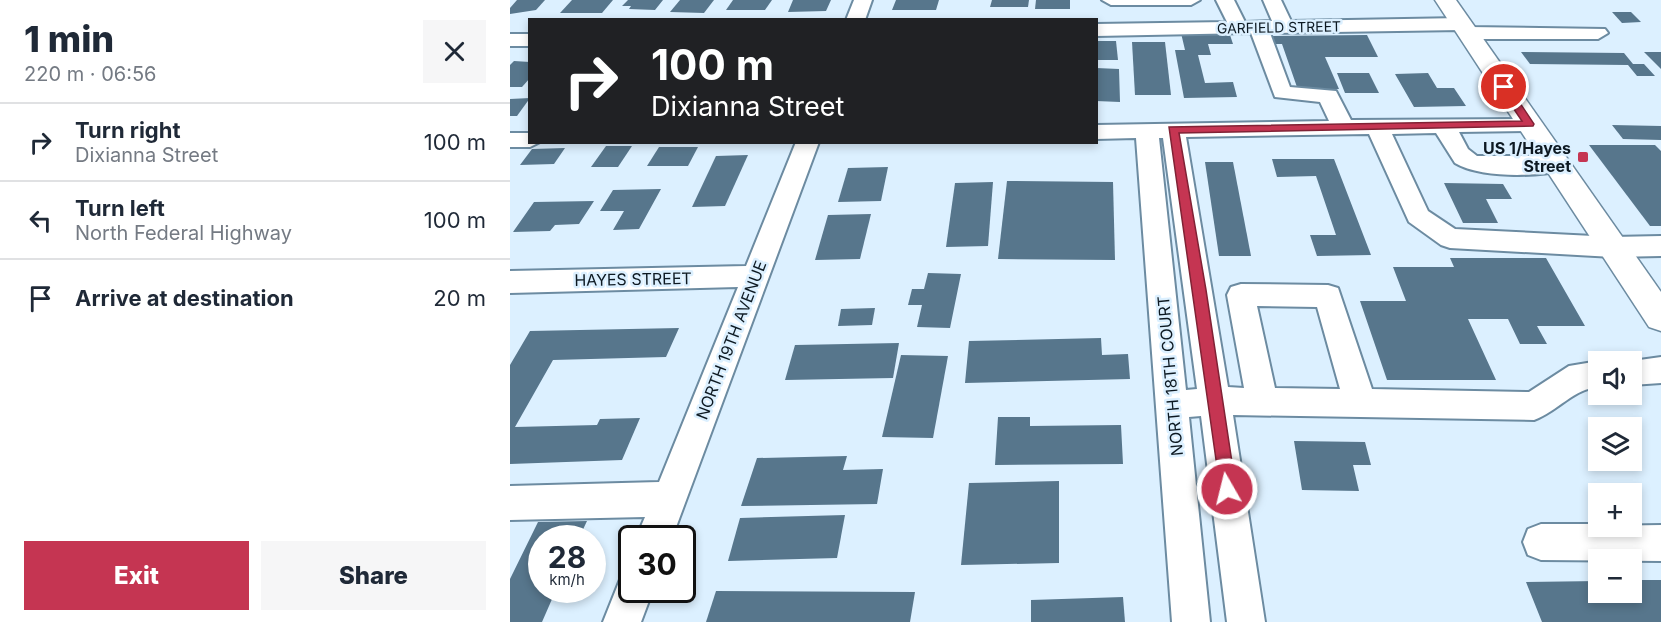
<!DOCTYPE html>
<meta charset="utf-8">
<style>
body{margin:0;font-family:Inter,sans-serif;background:#f6f6f7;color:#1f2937;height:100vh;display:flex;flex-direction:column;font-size:22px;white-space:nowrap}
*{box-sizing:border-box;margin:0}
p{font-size:20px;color:#747a83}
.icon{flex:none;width:33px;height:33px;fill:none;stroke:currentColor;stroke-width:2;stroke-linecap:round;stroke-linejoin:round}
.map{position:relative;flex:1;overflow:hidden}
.sheet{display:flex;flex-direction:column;background:#fff;width:510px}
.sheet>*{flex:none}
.hud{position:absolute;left:18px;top:18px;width:570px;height:126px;border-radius:0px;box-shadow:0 3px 9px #0003;background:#202124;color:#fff;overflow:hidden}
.buttons{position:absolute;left:1078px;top:351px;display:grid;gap:12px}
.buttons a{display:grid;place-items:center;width:54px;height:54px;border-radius:0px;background:#fff;box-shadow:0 3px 9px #0003;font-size:30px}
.speed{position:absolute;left:18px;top:525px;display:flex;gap:12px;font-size:30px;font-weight:700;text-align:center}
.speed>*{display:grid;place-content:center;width:78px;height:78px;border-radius:50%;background:#fff;box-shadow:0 3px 9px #0003;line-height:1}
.speed small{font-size:15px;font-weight:400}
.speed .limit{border:3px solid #111;border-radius:9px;background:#fff;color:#111}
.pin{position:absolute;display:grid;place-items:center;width:51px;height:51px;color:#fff;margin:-26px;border:3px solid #fff;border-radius:50%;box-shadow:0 2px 6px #0007}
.me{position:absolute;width:66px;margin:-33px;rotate:352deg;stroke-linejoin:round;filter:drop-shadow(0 0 4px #0008)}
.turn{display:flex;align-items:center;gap:21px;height:126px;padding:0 24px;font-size:27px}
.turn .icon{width:78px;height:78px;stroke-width:2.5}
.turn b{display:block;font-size:42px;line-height:51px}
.round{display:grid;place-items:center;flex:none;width:63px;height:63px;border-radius:0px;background:#f6f6f7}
.overview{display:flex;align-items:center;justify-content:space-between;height:102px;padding:0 24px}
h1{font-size:36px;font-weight:800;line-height:45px}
.action{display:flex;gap:12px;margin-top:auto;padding:12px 24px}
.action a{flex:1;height:69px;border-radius:0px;background:#c53552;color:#fff;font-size:24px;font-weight:800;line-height:69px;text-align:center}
.action a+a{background:#f6f6f7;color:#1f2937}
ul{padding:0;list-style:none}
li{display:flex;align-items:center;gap:18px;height:78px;padding:0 24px;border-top:2px solid #e0e1e3}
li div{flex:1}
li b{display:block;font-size:22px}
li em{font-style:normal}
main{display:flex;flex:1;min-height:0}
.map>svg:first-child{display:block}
.building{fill:#57768c}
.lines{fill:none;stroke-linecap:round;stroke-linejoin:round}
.minor-casing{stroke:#6c8ba1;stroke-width:4}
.major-casing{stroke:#6c8ba1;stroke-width:3}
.minor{fill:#fff;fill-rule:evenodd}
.major{fill:#fff;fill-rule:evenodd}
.route{fill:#c53552;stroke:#802235;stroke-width:1.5}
.poi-dot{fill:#c53552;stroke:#dcf0ff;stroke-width:2}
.labels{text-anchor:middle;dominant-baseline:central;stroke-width:5;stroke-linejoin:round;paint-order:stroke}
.far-street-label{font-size:14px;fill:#0d1922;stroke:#dcf0ff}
.poi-label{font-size:16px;font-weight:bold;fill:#0d1922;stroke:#dcf0ff;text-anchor:end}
.street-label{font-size:16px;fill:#0d1922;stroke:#dcf0ff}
</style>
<main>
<section class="sheet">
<div class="overview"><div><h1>1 min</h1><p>220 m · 06:56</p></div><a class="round"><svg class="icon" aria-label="close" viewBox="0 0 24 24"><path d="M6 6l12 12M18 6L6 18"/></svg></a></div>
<ul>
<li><svg class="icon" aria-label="right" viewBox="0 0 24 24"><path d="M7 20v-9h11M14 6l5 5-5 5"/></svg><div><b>Turn right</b><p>Dixianna Street</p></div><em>100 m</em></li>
<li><svg class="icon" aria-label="left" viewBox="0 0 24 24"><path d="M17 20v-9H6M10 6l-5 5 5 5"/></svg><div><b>Turn left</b><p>North Federal Highway</p></div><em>100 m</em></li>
<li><svg class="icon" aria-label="arrive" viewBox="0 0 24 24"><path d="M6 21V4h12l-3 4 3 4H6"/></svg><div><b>Arrive at destination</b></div><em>20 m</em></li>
</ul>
<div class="action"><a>Exit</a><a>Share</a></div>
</section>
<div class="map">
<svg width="1151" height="622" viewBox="0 0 1151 622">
<rect width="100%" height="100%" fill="#dcf0ff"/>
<!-- building -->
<g class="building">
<polygon points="7,0 35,0 26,10 0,14 0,8"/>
<polygon points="62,0 103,0 92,13 50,13"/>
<polygon points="118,0 153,0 145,10 119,9 121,6 112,6"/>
<polygon points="170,0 204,0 194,13 160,12"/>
<polygon points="223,0 262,0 255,10 216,10"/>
<polygon points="283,0 321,0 316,11 278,12"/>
<polygon points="386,0 429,0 426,10 382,10"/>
<polygon points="482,0 519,0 518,7 480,7"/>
<polygon points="526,0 560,0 560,9 525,9"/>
<polygon points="1102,12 1121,12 1131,22 1112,23"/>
<polygon points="719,32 723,44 698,44 701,55 688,55 695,83 723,82 727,97 674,98 665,50 675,50 671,33"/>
<polygon points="857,35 868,57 815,57 829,89 788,90 772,44 764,44 761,36"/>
<polygon points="586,41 606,41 608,60 586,60"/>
<polygon points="622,42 655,42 661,95 625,95"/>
<polygon points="1011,52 1114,53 1123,64 1134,64 1145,76 1127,76 1118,65 1020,64"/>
<polygon points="1134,52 1151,52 1151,69"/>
<polygon points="4,61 20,62 20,78 12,87 0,87 0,65"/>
<polygon points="586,68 609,69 610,102 586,101"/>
<polygon points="827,73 859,73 869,93 835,93"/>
<polygon points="918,73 927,88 944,88 956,106 904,107 885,74"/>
<polygon points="20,98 7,116 0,116 0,99"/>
<polygon points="1102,125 1151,126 1151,140 1113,139"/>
<polygon points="1079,145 1145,145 1151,151 1151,226 1140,226"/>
<polygon points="96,146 122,146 108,167 81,167"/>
<polygon points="149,147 188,147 178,166 137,166"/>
<polygon points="55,148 44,164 10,165 22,149"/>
<polygon points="238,155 215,206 182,207 206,156"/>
<polygon points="762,159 824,159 861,255 807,256 800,235 826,235 806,176 767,177"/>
<polygon points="695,162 723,162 741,256 709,256"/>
<polygon points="378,167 371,201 328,202 338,168"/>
<polygon points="497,181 603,182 605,260 488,259"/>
<polygon points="483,182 478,246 436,247 445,183"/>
<polygon points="934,183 993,184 1002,199 976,199 988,223 953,223"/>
<polygon points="151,189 129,229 103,230 114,211 90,211 103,190"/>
<polygon points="84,201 69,224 45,225 40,231 3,232 24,202"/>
<polygon points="361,214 350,259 305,260 318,215"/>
<polygon points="940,258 1036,258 1075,326 1027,326 1037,344 1010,344 998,319 958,319 986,380 877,380 850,301 896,301 883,267 944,267"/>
<polygon points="418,273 451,274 440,328 407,327 412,305 398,305 402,289 414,289"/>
<polygon points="365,308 362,325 328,326 331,309"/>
<polygon points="169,328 156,357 43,360 5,427 87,425 90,419 130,418 112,460 0,464 0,365 20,331"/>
<polygon points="591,338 592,355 618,354 620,379 455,383 459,341"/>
<polygon points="389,343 383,378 275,380 285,345"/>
<polygon points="391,355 438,356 423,438 372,437"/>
<polygon points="488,417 520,417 520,426 611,425 613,464 485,465"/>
<polygon points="784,441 855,442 861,465 843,465 849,491 792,490"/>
<polygon points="337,456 333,470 373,469 367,504 231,506 247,458"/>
<polygon points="549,481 549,563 451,565 459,483"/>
<polygon points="335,515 327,558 218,561 230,518"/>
<polygon points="77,521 69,538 32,538 32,590 46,590 32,622 0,622 0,579 28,522"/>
<polygon points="1122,580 1151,580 1151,622 1032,622 1016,582 1089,581 1089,592 1122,592"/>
<polygon points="206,591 405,592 400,622 196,622"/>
<polygon points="613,597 615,622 521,622 521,600"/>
</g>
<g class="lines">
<defs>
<g id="minor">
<polygon points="344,0 362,0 355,20 336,20"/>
<polygon points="592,0 690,0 681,5 601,5"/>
<path d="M706 0H724L735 22 762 21 753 0H771L781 21 951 18 958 20 960 24 958 27 1095 29 1098 33 1088 39H958L951 37 948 33 951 30 760 33 780 87 826 91 841 120 1027 119 1030 124 1027 129 1019 131 949 132 958 149 967 156H1046L1054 158 1058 164 1054 170C1026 177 970 178 945 163L926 133 882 134 918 211 945 229 1103 237 1151 236V256L1103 257 940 248 931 245 899 222 859 134 676 137 718 387 734 388 717 295 721 287 731 284 818 285 828 288 862 389 1019 392 1059 366 1089 361 1091 362 1089 387C1064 388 1047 412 1024 420L723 415 755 622H717L691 416 679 417 700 622H662L626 138 586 139V125L819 121 810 102 765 97 741 33 586 36V24L717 22ZM649 138H653L687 389 676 390ZM747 306 807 307 830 389 765 388Z"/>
<rect x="0" y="34" width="20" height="12"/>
<polygon points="0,133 20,133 20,142 30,142 20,147 0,147"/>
<polygon points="286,142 309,142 162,538 126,538 135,517 0,520 0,486 149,482 228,287 0,293 0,271 236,266"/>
<polygon points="1151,357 1151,383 1122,385 1122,362 1115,362"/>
<polygon points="1031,524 1089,524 1089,526 1151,525 1151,561 1031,560 1018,555 1013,542 1018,529"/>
<polygon points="122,572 122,590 143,590 131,622 93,622 111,577"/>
</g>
<polygon id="major" points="925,0 946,0 1151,292 1151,331 1139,327"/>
</defs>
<!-- minor casing -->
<use href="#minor" class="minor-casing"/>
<!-- major casing -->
<use href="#major" class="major-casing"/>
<!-- minor -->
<use href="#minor" class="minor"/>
<!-- major -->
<use href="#major" class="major"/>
</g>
<!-- route -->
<polygon class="route" points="991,85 998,85 1024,124 1023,126 669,133 696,290 726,489 723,495 717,497 711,495 659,127 1012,121 989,87"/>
<!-- markers -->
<rect class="poi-dot" x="1067" y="151" width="12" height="12" rx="3"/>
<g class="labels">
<!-- far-street labels -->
<g class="far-street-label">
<text transform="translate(769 27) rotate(-1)">GARFIELD STREET</text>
</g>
<!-- poi labels -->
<g class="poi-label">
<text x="1061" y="148">US 1/Hayes<tspan x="1061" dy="18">Street</tspan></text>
</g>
<!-- street labels -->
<g class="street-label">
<text transform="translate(123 279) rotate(-1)">HAYES STREET</text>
<text transform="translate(221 340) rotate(-69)">NORTH 19TH AVENUE</text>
<text transform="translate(660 376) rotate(-95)">NORTH 18TH COURT</text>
</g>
</g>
</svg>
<div class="buttons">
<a><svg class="icon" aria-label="sound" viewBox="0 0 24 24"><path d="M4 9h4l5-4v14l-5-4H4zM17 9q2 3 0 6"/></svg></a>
<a><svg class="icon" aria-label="layers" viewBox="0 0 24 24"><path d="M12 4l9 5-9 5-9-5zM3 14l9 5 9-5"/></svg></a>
<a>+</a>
<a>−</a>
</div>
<div class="speed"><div>28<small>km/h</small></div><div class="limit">30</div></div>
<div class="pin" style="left:994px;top:87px;background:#d93025"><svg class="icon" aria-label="arrive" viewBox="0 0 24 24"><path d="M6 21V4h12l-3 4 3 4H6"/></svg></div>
<svg class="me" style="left:717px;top:489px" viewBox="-20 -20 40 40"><circle r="17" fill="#c53552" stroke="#fff" stroke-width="3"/><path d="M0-11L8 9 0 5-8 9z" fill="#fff"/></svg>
<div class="hud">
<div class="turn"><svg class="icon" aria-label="right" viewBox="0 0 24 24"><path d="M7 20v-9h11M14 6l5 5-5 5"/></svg><div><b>100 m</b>Dixianna Street</div></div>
</div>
</div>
</main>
